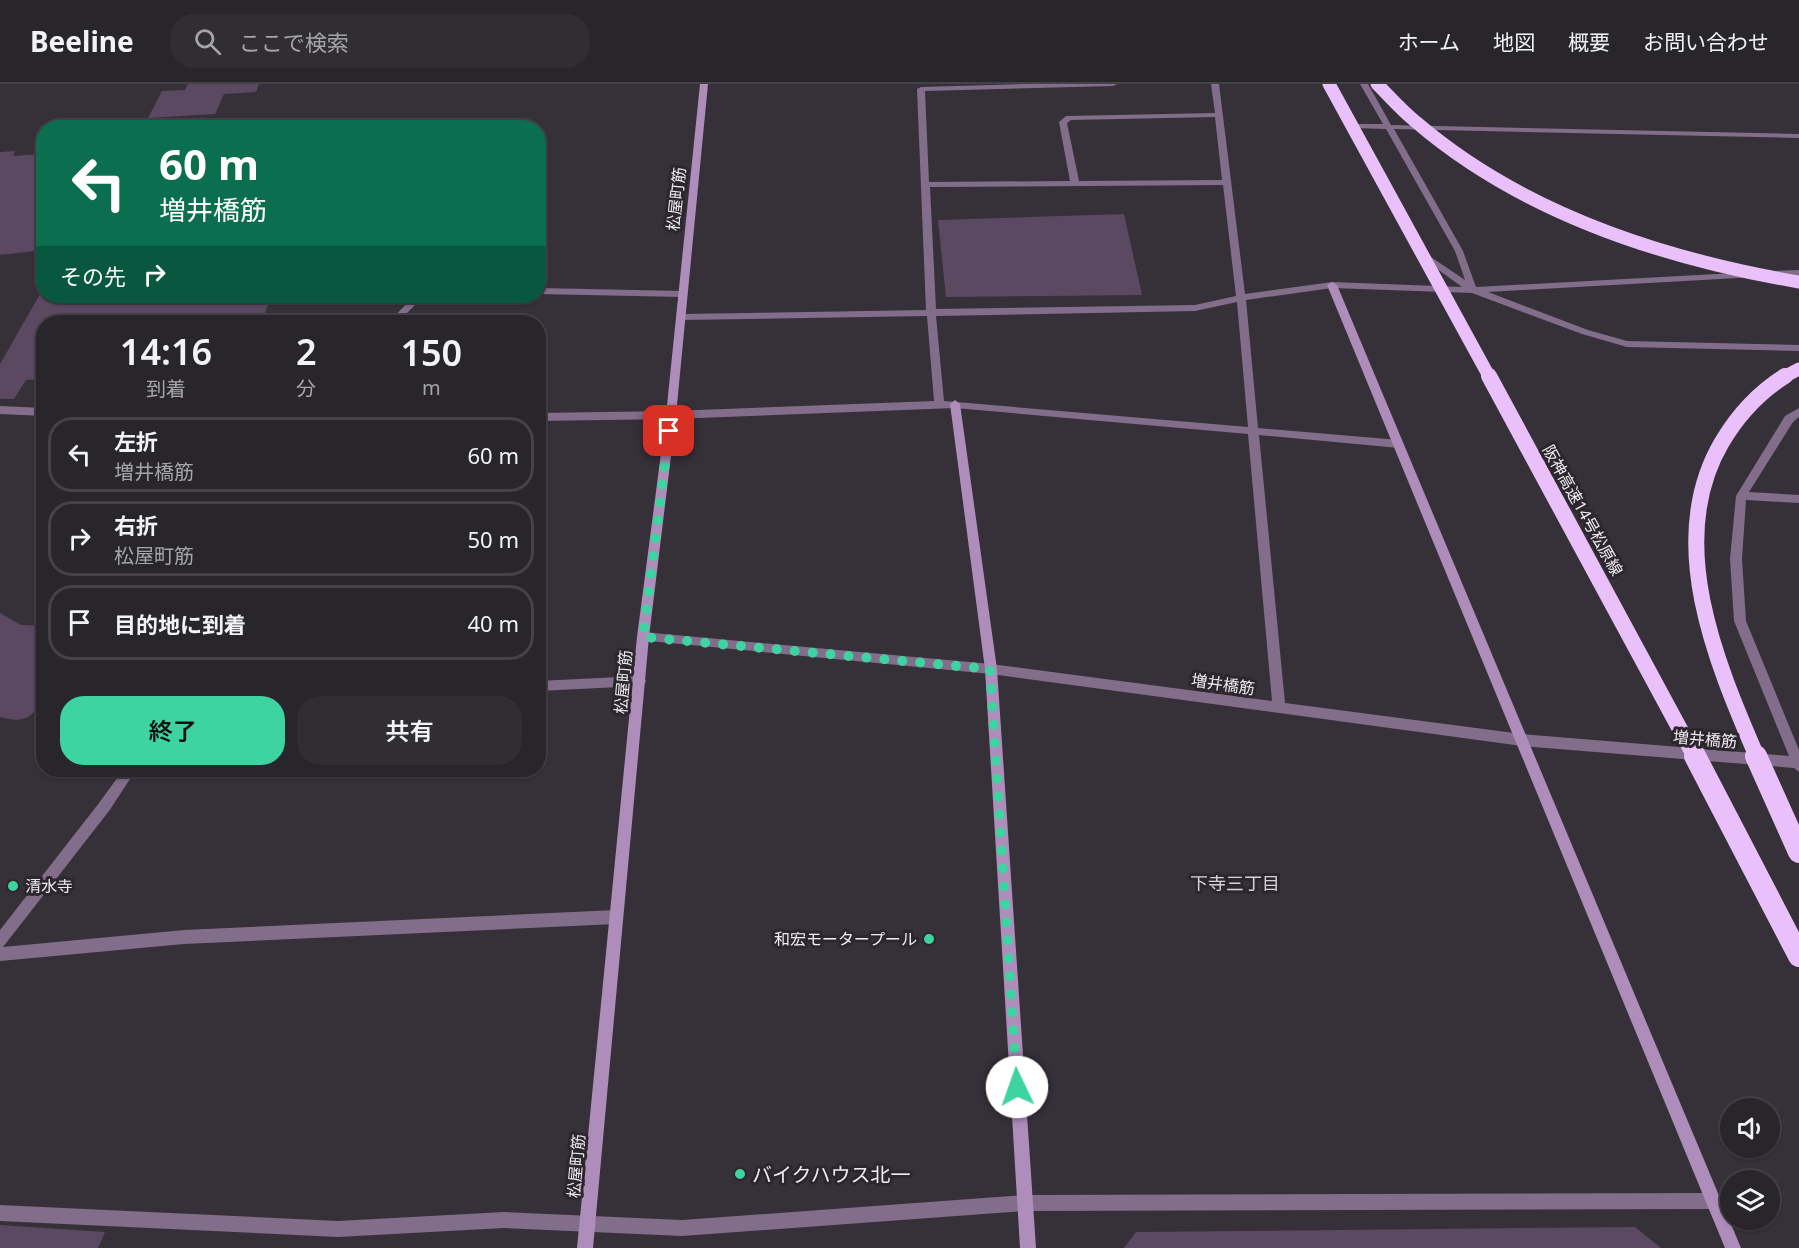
<!DOCTYPE html>
<html lang="ja">
<meta charset="utf-8">
<style>
body{margin:0;font-family:"Noto Sans","Noto Sans JP",sans-serif;background:#302d33;color:#f1f3f6;height:100vh;display:flex;flex-direction:column;font-size:22px;white-space:nowrap}
*{box-sizing:border-box;margin:0}
p{font-size:20px;color:#a5a5a9}
.icon{flex:none;width:33px;height:33px;fill:none;stroke:currentColor;stroke-width:2;stroke-linecap:round;stroke-linejoin:round}
.map{position:relative;flex:1;overflow:hidden}
.side{position:absolute;left:36px;top:231px;width:510px;height:462px;display:flex;flex-direction:column;background:#28252b;border-radius:24px;box-shadow:0 2px 4px #0004,0 0 0 2px #444247}
.side>*{flex:none}
.hud{position:absolute;left:36px;top:36px;width:510px;height:183px;border-radius:24px;box-shadow:0 2px 4px #0004,0 0 0 2px #444247;background:#0b6e4f;color:#fff;overflow:hidden}
.controls{position:absolute;left:1720px;top:1014px;display:grid;gap:12px}
.controls a{display:grid;place-items:center;width:60px;height:60px;border-radius:50%;background:#28252b;box-shadow:0 2px 4px #0004,0 0 0 2px #444247;font-size:30px}
.pin{position:absolute;display:grid;place-items:center;width:51px;height:51px;color:#fff;margin:-26px;border-radius:12px;box-shadow:0 3px 9px #0006}
.me{position:absolute;width:66px;margin:-33px;rotate:357deg;stroke-linejoin:round;filter:drop-shadow(0 0 4px #0008)}
.turn{display:flex;align-items:center;gap:21px;height:126px;padding:0 24px;font-size:27px}
.turn .icon{width:78px;height:78px;stroke-width:2.5}
.turn b{display:block;font-size:42px;line-height:51px}
.then{display:flex;align-items:center;height:57px;padding:0 24px;background:#0003;gap:12px;font-size:22px}
.eta{display:flex;justify-content:space-evenly;align-items:center;height:102px;text-align:center}
.eta b{font-size:36px;font-weight:600;line-height:42px}
.button{display:flex;gap:12px;margin-top:auto;padding:12px 24px}
.button a{flex:1;height:69px;border-radius:24px;background:#3ed4a2;color:#111;font-size:24px;font-weight:600;line-height:69px;text-align:center}
.button a+a{background:#302d33;color:#f1f3f6}
ul{padding:0;list-style:none}
li{display:flex;align-items:center;gap:18px;height:75px;margin:0 12px 9px;padding:0 12px;border:3px solid #444247;border-radius:24px}
li div{flex:1}
li b{display:block;font-size:22px}
li em{font-style:normal}
header{display:flex;align-items:center;gap:36px;box-sizing:border-box;height:84px;padding:0 30px;background:#28252b;border-bottom:2px solid #444247}
header strong{font-size:28px}
nav{display:flex;gap:33px;margin-inline-start:auto;font-size:21px}
.search{width:420px;height:54px;background:#302d33;display:flex;align-items:center;gap:15px;box-sizing:border-box;padding:0 21px;border-radius:24px;color:#a5a5a9;font-size:22px}
.map>svg:first-child{display:block}
.green{fill:#5b4962}
.lines{fill:none;stroke-linecap:round;stroke-linejoin:round}
.street{fill:#826d8a;fill-rule:evenodd}
.secondary{fill:#ae8dbb;fill-rule:evenodd}
.highway-bridge-far2{stroke:#e9c0fa;stroke-width:13}
.highway-bridge-far1{stroke:#e9c0fa;stroke-width:16}
.highway-bridge{stroke:#e9c0fa;stroke-width:22}
.route{stroke:#3ed4a2;stroke-width:10;stroke-dasharray:0 18}
.poi-dot{fill:#3ed4a2;stroke:#2c272e;stroke-width:2}
.labels{text-anchor:middle;dominant-baseline:central;stroke-width:6;stroke-linejoin:round;paint-order:stroke}
.street-label{font-size:16px;fill:#eeebf0;stroke:#2c272e}
.poi-label{font-size:16px;fill:#eeebf0;stroke:#2c272e;text-anchor:start}
.neighbourhood-label{font-size:18px;fill:#d8d1db;stroke:#2c272e}
.near-poi-label{font-size:20px;fill:#eeebf0;stroke:#2c272e;text-anchor:start}
</style>
<header>
<strong>Beeline</strong>
<div class="search"><svg class="icon" aria-label="search" viewBox="0 0 24 24"><circle cx="10" cy="10" r="6"/><path d="M15 15l6 6"/></svg>ここで検索</div>
<nav><a>ホーム</a><a>地図</a><a>概要</a><a>お問い合わせ</a></nav>
</header>
<div class="map">
<svg width="1799" height="1164" viewBox="0 0 1799 1164">
<rect width="100%" height="100%" fill="#363139"/>
<!-- green -->
<g class="green">
<polygon points="188,0 259,0 256,8 224,10 215,30 148,34 162,7 185,6"/>
<polygon points="15,67 13,72 43,70 43,166 0,171 0,68"/>
<polygon points="1124,130 1142,211 946,213 938,136"/>
<polygon points="43,205 44,212 278,212 269,219 261,238 44,238 43,295 26,296 14,315 0,315 0,280"/>
<path d="M0 529 21 541 43 542C44 563 49 622 28 633 19 638 9 635 0 633Z"/>
<polygon points="0,1141 105,1148 98,1164 0,1164"/>
<polygon points="1635,1143 1661,1164 1124,1164 1136,1148"/>
</g>
<g class="lines">
<!-- street -->
<g class="street">
<path d="M1026 0H1117L1113 2 925 7 929 98 1070 97 1059 38 1066 32 1215 29 1211 0H1219L1245 210 1332 198 1462 203 1418 171 1419 169H1425L1465 196 1455 167 1386 45 1352 44 1348 42 1352 40H1383L1360 0H1368L1391 41 1799 50V54L1394 45 1463 167 1476 203 1753 188 1756 189V193L1488 208 1588 246 1627 257 1799 261V267L1627 263 1582 250 1472 209 1332 204 1246 216 1258 344 1399 356 1404 360 1399 364 1259 351 1285 619 1522 650 1789 672 1734 537 1730 475 1736 412 1785 332 1799 324V333L1793 338 1749 408 1799 411V419L1746 416 1742 475 1746 537 1799 666V688L1794 684 1522 662 991 590 639 556 637 553 639 550 643 548 991 580 1272 617 1248 350 955 324 671 335 538 337V329L671 327 934 317 927 232 681 236 676 233 681 230 926 226 917 5 921 3ZM1215 33 1222 96 1079 97 1067 39 1071 36ZM1223 101 1236 212 1195 221 936 225 930 103ZM1237 218 1248 343 944 317 936 232 1195 227Z"/>
<polygon points="1799,186 1799,192 1774,193 1769,190 1774,187"/>
<polygon points="538,204 683,207 688,210 683,213 538,210"/>
<polygon points="414,212 424,212 398,238 389,238"/>
<polygon points="0,322 44,324 44,332 0,330"/>
<polygon points="640,592 644,593 646,597 644,601 640,602 538,607 538,597"/>
<polygon points="123,686 136,686 109,727 3,863 184,846 616,826 621,828 623,833 621,838 616,840 184,860 0,877 0,846 99,719"/>
<polygon points="1714,1109 1720,1111 1722,1117 1720,1123 1714,1125 1024,1127 682,1152 504,1144 338,1153 0,1137 0,1121 338,1137 504,1128 682,1136 1024,1111"/>
</g>
<!-- secondary -->
<g class="secondary">
<polygon points="700,0 708,0 676,331 649,553 593,1164 577,1164 637,553 666,331"/>
<polygon points="1332,198 1337,201 1741,1164 1725,1164 1327,201"/>
<polygon points="955,316 960,320 997,585 1036,1164 1020,1164 985,585 950,320"/>
</g>
<!-- highway-bridge-far2 -->
<g class="highway-bridge-far2">
<polyline points="1329,0 1490,294"/>
<path d="M1377 0C1390 13 1402 27 1416 38 1522 129 1664 175 1799 198"/>
<polyline points="1782,294 1799,285"/>
</g>
<!-- highway-bridge-far1 -->
<g class="highway-bridge-far1">
<polyline points="1489,292 1695,673"/>
<path d="M1757 673C1716 578 1664 456 1722 358 1738 331 1758 309 1785 292"/>
</g>
<!-- highway-bridge -->
<g class="highway-bridge">
<polyline points="1695,672 1799,872"/>
<polyline points="1756,672 1799,768"/>
</g>
</g>
<g class="lines">
<!-- route -->
<polyline class="route" points="669,347 643,553 990,585 1017,1003"/>
</g>
<!-- markers -->
<g class="poi-dot">
<circle cx="13" cy="802" r="6"/>
<circle cx="929" cy="855" r="6"/>
<circle cx="740" cy="1090" r="6"/>
</g>
<g class="labels">
<!-- street labels -->
<g class="street-label">
<text transform="translate(676 115) rotate(-84)">松屋町筋</text>
<text transform="translate(1583 426) rotate(61)">阪神高速14号松原線</text>
<text transform="translate(623 598) rotate(-85)">松屋町筋</text>
<text transform="translate(1223 600) rotate(8)">増井橋筋</text>
<text transform="translate(1705 655) rotate(5)">増井橋筋</text>
<text transform="translate(576 1082) rotate(-85)">松屋町筋</text>
</g>
<!-- poi labels -->
<g class="poi-label">
<text x="25" y="802">清水寺</text>
<text x="917" y="855" text-anchor="end">和宏モータープール</text>
</g>
<!-- neighbourhood labels -->
<g class="neighbourhood-label">
<text x="1235" y="799">下寺三丁目</text>
</g>
<!-- near-poi labels -->
<g class="near-poi-label">
<text x="752" y="1090">バイクハウス北一</text>
</g>
</g>
</svg>
<div class="controls">
<a><svg class="icon" aria-label="sound" viewBox="0 0 24 24"><path d="M4 9h4l5-4v14l-5-4H4zM17 9q2 3 0 6"/></svg></a>
<a><svg class="icon" aria-label="layers" viewBox="0 0 24 24"><path d="M12 4l9 5-9 5-9-5zM3 14l9 5 9-5"/></svg></a>
</div>
<div class="pin" style="left:669px;top:347px;background:#d93025"><svg class="icon" aria-label="arrive" viewBox="0 0 24 24"><path d="M6 21V4h12l-3 4 3 4H6"/></svg></div>
<svg class="me" style="left:1017px;top:1003px" viewBox="-20 -20 40 40"><circle r="19" fill="#fff"/><path d="M0-13L10 11 0 6-10 11z" fill="#3ed4a2"/></svg>
<div class="hud">
<div class="turn"><svg class="icon" aria-label="left" viewBox="0 0 24 24"><path d="M17 20v-9H6M10 6l-5 5 5 5"/></svg><div><b>60 m</b>増井橋筋</div></div>
<div class="then">その先<svg class="icon" aria-label="right" viewBox="0 0 24 24"><path d="M7 20v-9h11M14 6l5 5-5 5"/></svg></div>
</div>
<section class="side">
<div class="eta">
<div><b>14:16</b><p>到着</p></div>
<div><b>2</b><p>分</p></div>
<div><b>150</b><p>m</p></div>
</div>
<ul>
<li><svg class="icon" aria-label="left" viewBox="0 0 24 24"><path d="M17 20v-9H6M10 6l-5 5 5 5"/></svg><div><b>左折</b><p>増井橋筋</p></div><em>60 m</em></li>
<li><svg class="icon" aria-label="right" viewBox="0 0 24 24"><path d="M7 20v-9h11M14 6l5 5-5 5"/></svg><div><b>右折</b><p>松屋町筋</p></div><em>50 m</em></li>
<li><svg class="icon" aria-label="arrive" viewBox="0 0 24 24"><path d="M6 21V4h12l-3 4 3 4H6"/></svg><div><b>目的地に到着</b></div><em>40 m</em></li>
</ul>
<div class="button"><a>終了</a><a>共有</a></div>
</section>
</div>
